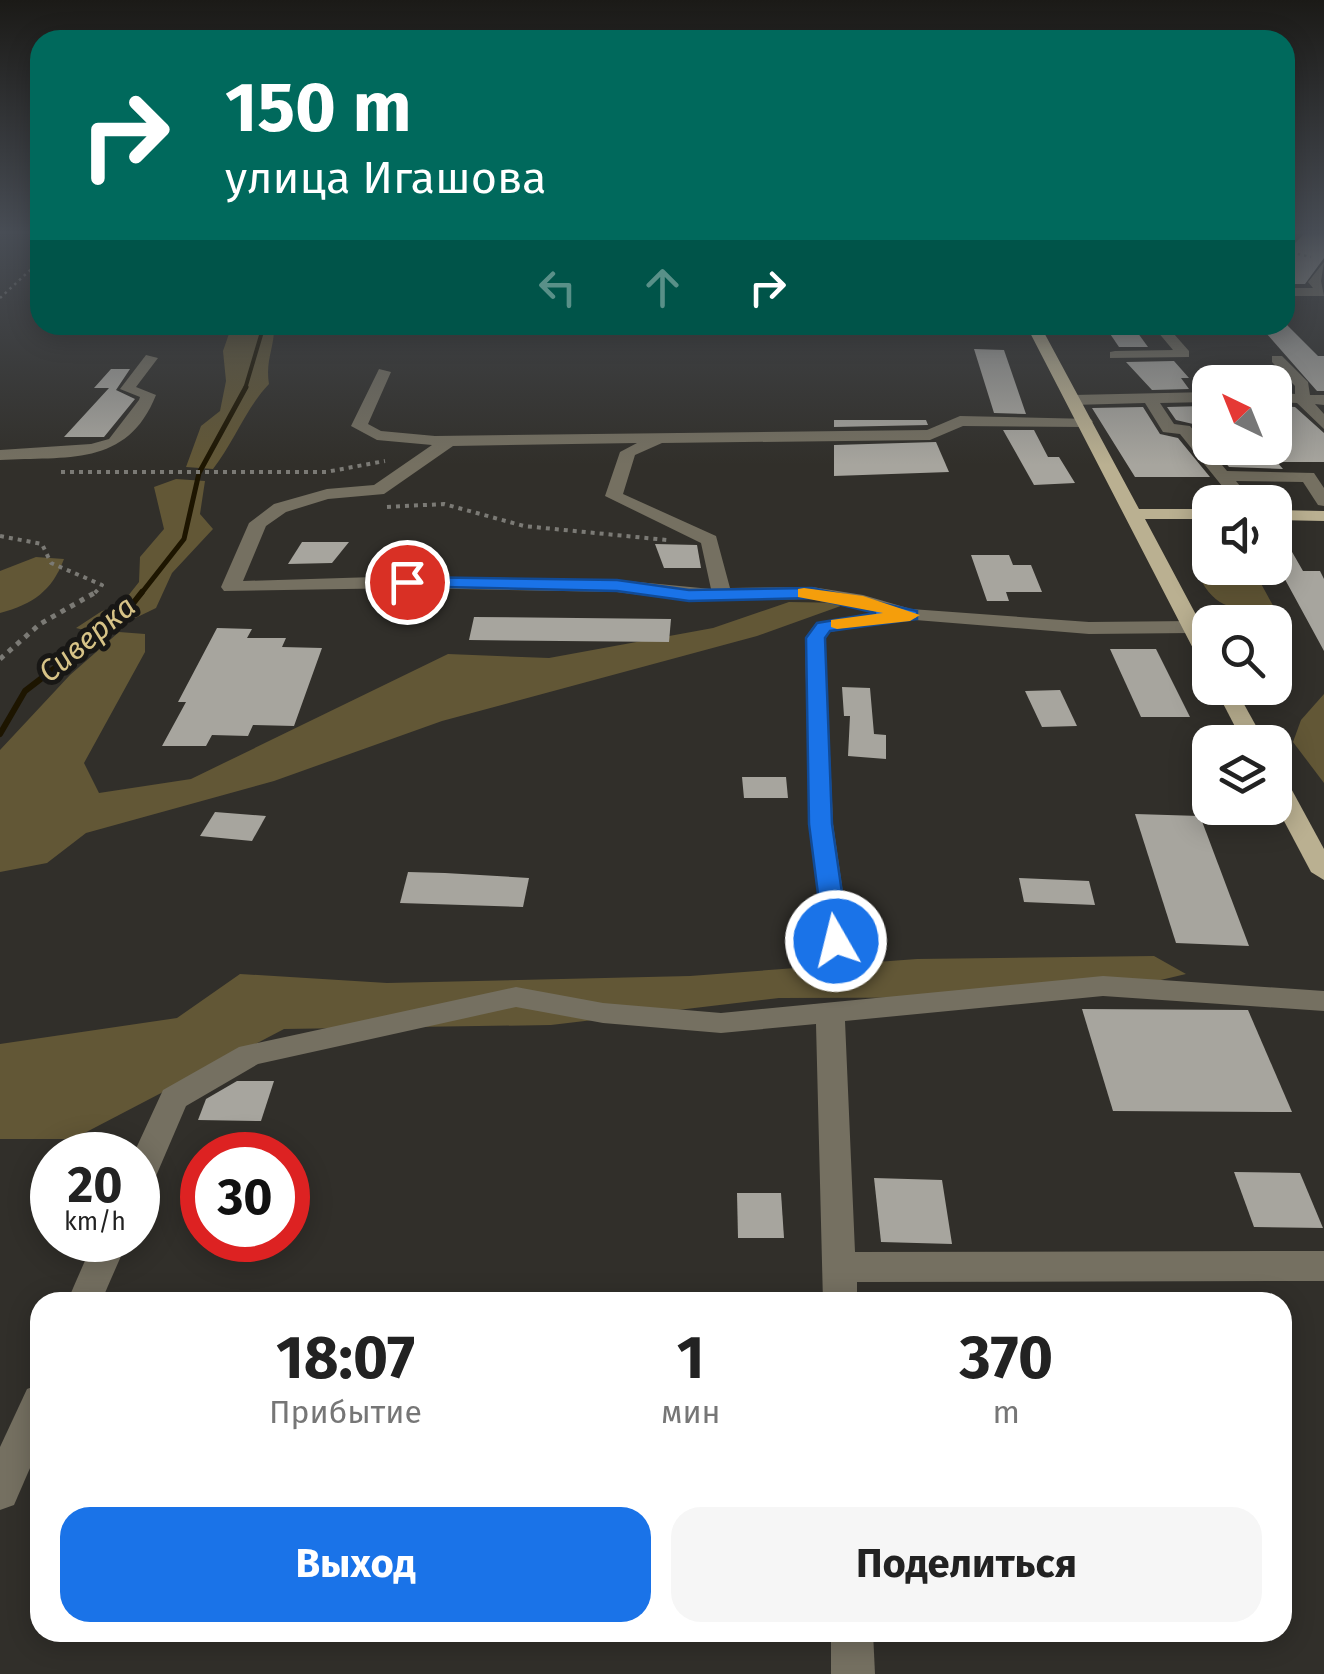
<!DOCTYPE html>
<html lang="ru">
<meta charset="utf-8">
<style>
body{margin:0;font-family:"Fira Sans",sans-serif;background:#f6f6f6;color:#222;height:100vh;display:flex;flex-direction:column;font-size:38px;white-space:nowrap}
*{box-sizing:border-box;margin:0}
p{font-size:32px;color:#767676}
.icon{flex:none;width:55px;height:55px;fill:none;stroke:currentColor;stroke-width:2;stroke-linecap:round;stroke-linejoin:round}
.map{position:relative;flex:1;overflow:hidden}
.sheet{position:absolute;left:30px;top:1292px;width:1262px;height:350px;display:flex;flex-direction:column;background:#fff;border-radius:30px;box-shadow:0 5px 25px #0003}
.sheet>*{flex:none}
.hud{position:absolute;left:30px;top:30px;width:1265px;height:305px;border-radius:30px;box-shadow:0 5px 25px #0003;background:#00695c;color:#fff;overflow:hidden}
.needle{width:65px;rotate:317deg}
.fabs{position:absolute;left:1192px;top:365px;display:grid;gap:20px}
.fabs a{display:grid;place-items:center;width:100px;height:100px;border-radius:20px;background:#fff;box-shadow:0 5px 25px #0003;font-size:50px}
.speed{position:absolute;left:30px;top:1132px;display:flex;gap:20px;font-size:50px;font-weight:700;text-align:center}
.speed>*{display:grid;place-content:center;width:130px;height:130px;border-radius:50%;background:#fff;box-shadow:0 5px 25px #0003;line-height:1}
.speed small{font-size:25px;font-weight:400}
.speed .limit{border:15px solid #d22;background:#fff;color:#111}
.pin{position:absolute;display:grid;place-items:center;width:85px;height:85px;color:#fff;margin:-42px;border:5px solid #fff;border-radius:50%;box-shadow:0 2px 10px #0007}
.me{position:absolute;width:110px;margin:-55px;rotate:352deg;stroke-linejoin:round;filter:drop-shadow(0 0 8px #0008)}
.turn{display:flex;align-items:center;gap:35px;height:210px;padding:0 30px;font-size:45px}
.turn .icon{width:130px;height:130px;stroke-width:2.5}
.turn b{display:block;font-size:70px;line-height:85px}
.lanes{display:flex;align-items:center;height:95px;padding:0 30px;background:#0003;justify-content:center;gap:50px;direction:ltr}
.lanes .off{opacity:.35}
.eta{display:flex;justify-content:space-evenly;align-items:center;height:170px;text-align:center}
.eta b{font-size:60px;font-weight:700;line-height:70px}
.primary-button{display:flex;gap:20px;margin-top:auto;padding:20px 30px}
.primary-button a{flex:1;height:115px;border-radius:30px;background:#1a73e8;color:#fff;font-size:40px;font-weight:700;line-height:115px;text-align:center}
.primary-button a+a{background:#f6f6f6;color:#222}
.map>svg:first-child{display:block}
.green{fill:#625736}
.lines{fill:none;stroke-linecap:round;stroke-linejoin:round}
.stream-far2{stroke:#1d1500;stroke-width:4}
.stream-far1{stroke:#1d1500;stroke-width:5}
.stream{stroke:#1d1500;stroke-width:6}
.building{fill:#a7a59e}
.path-far2{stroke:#7b7a75;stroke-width:2.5;stroke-dasharray:2.5 4;stroke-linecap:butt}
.path-far1{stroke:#7b7a75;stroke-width:4;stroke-dasharray:4 5;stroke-linecap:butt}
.path{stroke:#7b7a75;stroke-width:5;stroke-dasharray:5 6;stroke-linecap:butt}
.minor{fill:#757061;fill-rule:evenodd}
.major{fill:#bab091;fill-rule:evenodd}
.route{fill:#1a73e8;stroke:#114b97;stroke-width:2.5}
.slow{fill:#f59e0b}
.labels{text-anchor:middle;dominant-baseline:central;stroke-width:10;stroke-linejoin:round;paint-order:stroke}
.far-water-label{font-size:30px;font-style:italic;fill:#d7c387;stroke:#181715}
</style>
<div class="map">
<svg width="1324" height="1674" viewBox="0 0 1324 1674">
<rect width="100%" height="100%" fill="#312f2a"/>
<!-- green -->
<g class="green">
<path d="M232 325H274C275 347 265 360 269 384 246 408 234 442 213 469L186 467 201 426 220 411 226 381 223 351Z"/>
<path d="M176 479 205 481 200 514 213 529 172 573 156 608C131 620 104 636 76 628L102 611 120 606 139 582 140 557 164 529 154 487Z"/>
<path d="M36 557 64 559C52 591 33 604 0 613V571Z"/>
<path d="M1225 568 1253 569 1276 611C1245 610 1219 613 1202 582Z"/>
<polygon points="789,602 849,603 757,636 442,721 274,781 86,833 47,863 0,872 0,750 70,675 119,632 145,634 145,652 84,763 99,793 191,779 448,654 549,658 713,628"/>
<polygon points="1324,694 1324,783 1293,742 1301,720"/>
<polygon points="1154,956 1186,974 1089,997 779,998 551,1025 284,1029 73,1139 0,1139 0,1044 177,1018 240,974 387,983 690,976 917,959"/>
</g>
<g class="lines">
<!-- stream-far2 -->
<polyline class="stream-far2" points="245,389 264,325"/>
<!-- stream-far1 -->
<polyline class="stream-far1" points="140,595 184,539 199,473 246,387"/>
<!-- stream -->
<polyline class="stream" points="0,734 25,691 124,615 142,592"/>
</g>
<!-- building -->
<g class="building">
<polygon points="1290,231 1294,244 1307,231 1324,231 1324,258 1305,284 1285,284 1285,232"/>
<polygon points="1104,325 1132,325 1148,347 1119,347"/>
<polygon points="1259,325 1287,325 1318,356 1324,356 1324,391 1317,391"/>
<polygon points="974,349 1004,350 1026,414 994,413"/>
<polygon points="1174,361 1189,378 1181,378 1189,389 1152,390 1126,362"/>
<polygon points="111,369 130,369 116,390 135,399 104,437 64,437 109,388 94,388"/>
<polygon points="1203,406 1210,416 1210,444 1193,424 1176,420 1167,407"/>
<polygon points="1275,406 1295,407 1324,433 1324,462 1277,462 1283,469 1229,467 1213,448 1264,448 1275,460"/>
<polygon points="1143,407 1160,434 1178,438 1210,477 1135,477 1092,408"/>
<polygon points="834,420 926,420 928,425 834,427"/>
<polygon points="1003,430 1034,430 1048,457 1059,457 1075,483 1034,485"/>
<polygon points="936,442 949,472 834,476 834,445"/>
<polygon points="1276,524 1303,571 1320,571 1324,579 1324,651 1275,561"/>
<polygon points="302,542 349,542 332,563 288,564"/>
<polygon points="655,544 697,545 701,568 664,568"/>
<polygon points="971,555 1009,555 1013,565 1031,565 1042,592 1006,592 1009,601 987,601"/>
<polygon points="474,617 671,619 669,642 469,640"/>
<polygon points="217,628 252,629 247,638 286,638 282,647 322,648 294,726 253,725 248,736 212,735 206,746 162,746 186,702 178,702"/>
<polygon points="1110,649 1156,649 1190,717 1141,717"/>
<polygon points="842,687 870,688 874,734 886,735 886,759 848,756 850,716 844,716"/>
<polygon points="1060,690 1077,726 1042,727 1025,691"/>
<polygon points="742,777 786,777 788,798 744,798"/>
<polygon points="215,812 266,816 252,841 200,836"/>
<polygon points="1135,814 1200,816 1249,946 1176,943"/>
<polygon points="408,872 445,873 529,878 523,907 400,903"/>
<polygon points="1019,878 1089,881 1095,905 1024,902"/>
<polygon points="1082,1009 1248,1010 1292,1112 1113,1111"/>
<polygon points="237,1081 274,1081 261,1121 198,1120 206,1099"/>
<polygon points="1234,1172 1300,1173 1323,1228 1254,1227"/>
<polygon points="874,1178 942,1180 952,1244 881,1242"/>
<polygon points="737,1193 781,1193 784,1238 738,1238"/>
</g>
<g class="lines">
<!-- path-far2 -->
<g class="path-far2">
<polyline points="1285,251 1311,257"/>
<polyline points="0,298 40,261"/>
</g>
<!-- path-far1 -->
<g class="path-far1">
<polyline points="61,472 326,472 385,461"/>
<polyline points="387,507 444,504 524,526 667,540"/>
<polyline points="0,536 42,544 51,563 102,585 93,595"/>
</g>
<!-- path -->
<polyline class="path" points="0,659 40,624 96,592"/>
<!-- minor -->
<g class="minor">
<polygon points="1324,262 1321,281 1324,296 1285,296 1285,288 1313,288 1308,282"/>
<polygon points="1152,325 1166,325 1189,351 1189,357 1110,358 1110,352 1115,351 1173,350"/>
<path d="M146 355 158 358 136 387 156 395C127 468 66 456 0 460V450L91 444 109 439 139 400 140 397 120 389Z"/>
<polygon points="1272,356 1282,356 1308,382 1310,395 1324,395 1324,405 1315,404 1324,414 1324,429 1297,403 1275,402 1275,392 1295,394 1295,386 1272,362"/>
<path d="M379 369 391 372 368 424 381 431 435 436 927 430 960 416 1091 419 1093 422 1085 427 963 426 930 440 662 443 635 455 623 494 716 536 730 588 812 587 863 595 911 609 1089 622 1192 621 1202 627 1192 633 1089 634 903 619 830 632 825 638 833 824 850 941 846 948H826L809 824 805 638 816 623 882 613 812 599 689 601 617 592 407 588 224 591 221 587 249 523 274 504 327 489 374 485 432 445 377 440 351 426ZM637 443 620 452 605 496 701 543 711 589 617 580 407 576 243 581 266 526 286 512 328 499 384 494 453 446Z"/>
<polygon points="1210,392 1210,402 1160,403 1174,424 1190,426 1227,471 1314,473 1324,488 1324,506 1318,505 1303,482 1236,481 1253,502 1235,502 1180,434 1163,432 1145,403 1073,405 1065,400 1073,395"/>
<polygon points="1103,976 1324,991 1324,1011 1103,996 845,1021 855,1252 1324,1251 1324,1281 857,1282 857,1302 823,1302 816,1024 721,1033 603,1023 516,1007 258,1064 186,1106 150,1190 138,1194 138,1155 133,1155 163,1090 239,1047 516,987 603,1003 721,1013"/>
<polygon points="94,1240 128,1240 101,1302 67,1302"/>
<polygon points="40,1384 40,1445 14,1505 0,1510 0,1447 27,1389"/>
<polygon points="831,1632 873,1632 875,1674 831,1674"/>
</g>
<!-- major -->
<g class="major">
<polygon points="1026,325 1040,325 1139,509 1210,509 1210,519 1145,519 1210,641 1210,666 1199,660"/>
<polygon points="1275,510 1324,511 1324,521 1275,520"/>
<polygon points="1215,688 1235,688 1265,742 1243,742"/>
<polygon points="1275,774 1287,781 1324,849 1324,880 1311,872 1275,804"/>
</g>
</g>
<!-- sky -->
<linearGradient id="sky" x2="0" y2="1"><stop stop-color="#1b1a17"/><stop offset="0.5" stop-color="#484d55"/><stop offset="1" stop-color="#484d55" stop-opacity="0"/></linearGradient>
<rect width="1324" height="465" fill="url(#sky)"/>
<!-- route -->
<polygon class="route" points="407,577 617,580 689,590 812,588 917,611 917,619 830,631 825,638 832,824 849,941 845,947 836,949 824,941 809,824 806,638 817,623 876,613 812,598 689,601 617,591 401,586 398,582"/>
<!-- slow -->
<polygon class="slow" points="804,588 863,596 920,615 910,621 837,629 831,627 831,620 883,613 798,597 798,589"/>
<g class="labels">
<!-- far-water labels -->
<g class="far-water-label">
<text transform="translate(87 639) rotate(-40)">Сиверка</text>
</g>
</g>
</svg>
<div class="fabs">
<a><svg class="needle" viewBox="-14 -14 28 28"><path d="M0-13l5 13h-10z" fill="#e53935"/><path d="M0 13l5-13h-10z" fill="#767676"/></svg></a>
<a><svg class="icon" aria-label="sound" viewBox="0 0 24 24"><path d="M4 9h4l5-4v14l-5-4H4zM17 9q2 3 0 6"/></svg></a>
<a><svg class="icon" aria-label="search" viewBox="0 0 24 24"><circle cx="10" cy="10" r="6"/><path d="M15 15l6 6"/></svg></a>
<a><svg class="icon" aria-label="layers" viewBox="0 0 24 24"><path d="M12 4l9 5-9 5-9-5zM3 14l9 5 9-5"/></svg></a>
</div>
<div class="speed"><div>20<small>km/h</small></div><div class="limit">30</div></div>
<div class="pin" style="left:407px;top:582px;background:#d93025"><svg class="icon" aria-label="arrive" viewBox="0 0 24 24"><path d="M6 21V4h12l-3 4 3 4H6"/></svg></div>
<svg class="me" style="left:836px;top:941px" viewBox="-20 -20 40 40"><circle r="17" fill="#1a73e8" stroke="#fff" stroke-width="3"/><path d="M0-11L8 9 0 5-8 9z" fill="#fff"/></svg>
<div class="hud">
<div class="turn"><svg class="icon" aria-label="right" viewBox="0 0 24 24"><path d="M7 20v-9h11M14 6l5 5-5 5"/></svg><div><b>150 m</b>улица Игашова</div></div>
<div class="lanes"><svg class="icon off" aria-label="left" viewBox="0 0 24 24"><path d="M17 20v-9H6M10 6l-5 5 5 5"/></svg><svg class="icon off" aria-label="ahead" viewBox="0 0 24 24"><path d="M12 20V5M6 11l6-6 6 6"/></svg><svg class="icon" aria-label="right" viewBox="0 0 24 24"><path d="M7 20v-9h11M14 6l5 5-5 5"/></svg></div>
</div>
<section class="sheet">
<div class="eta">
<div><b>18:07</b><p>Прибытие</p></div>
<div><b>1</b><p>мин</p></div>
<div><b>370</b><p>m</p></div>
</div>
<div class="primary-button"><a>Выход</a><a>Поделиться</a></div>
</section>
</div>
